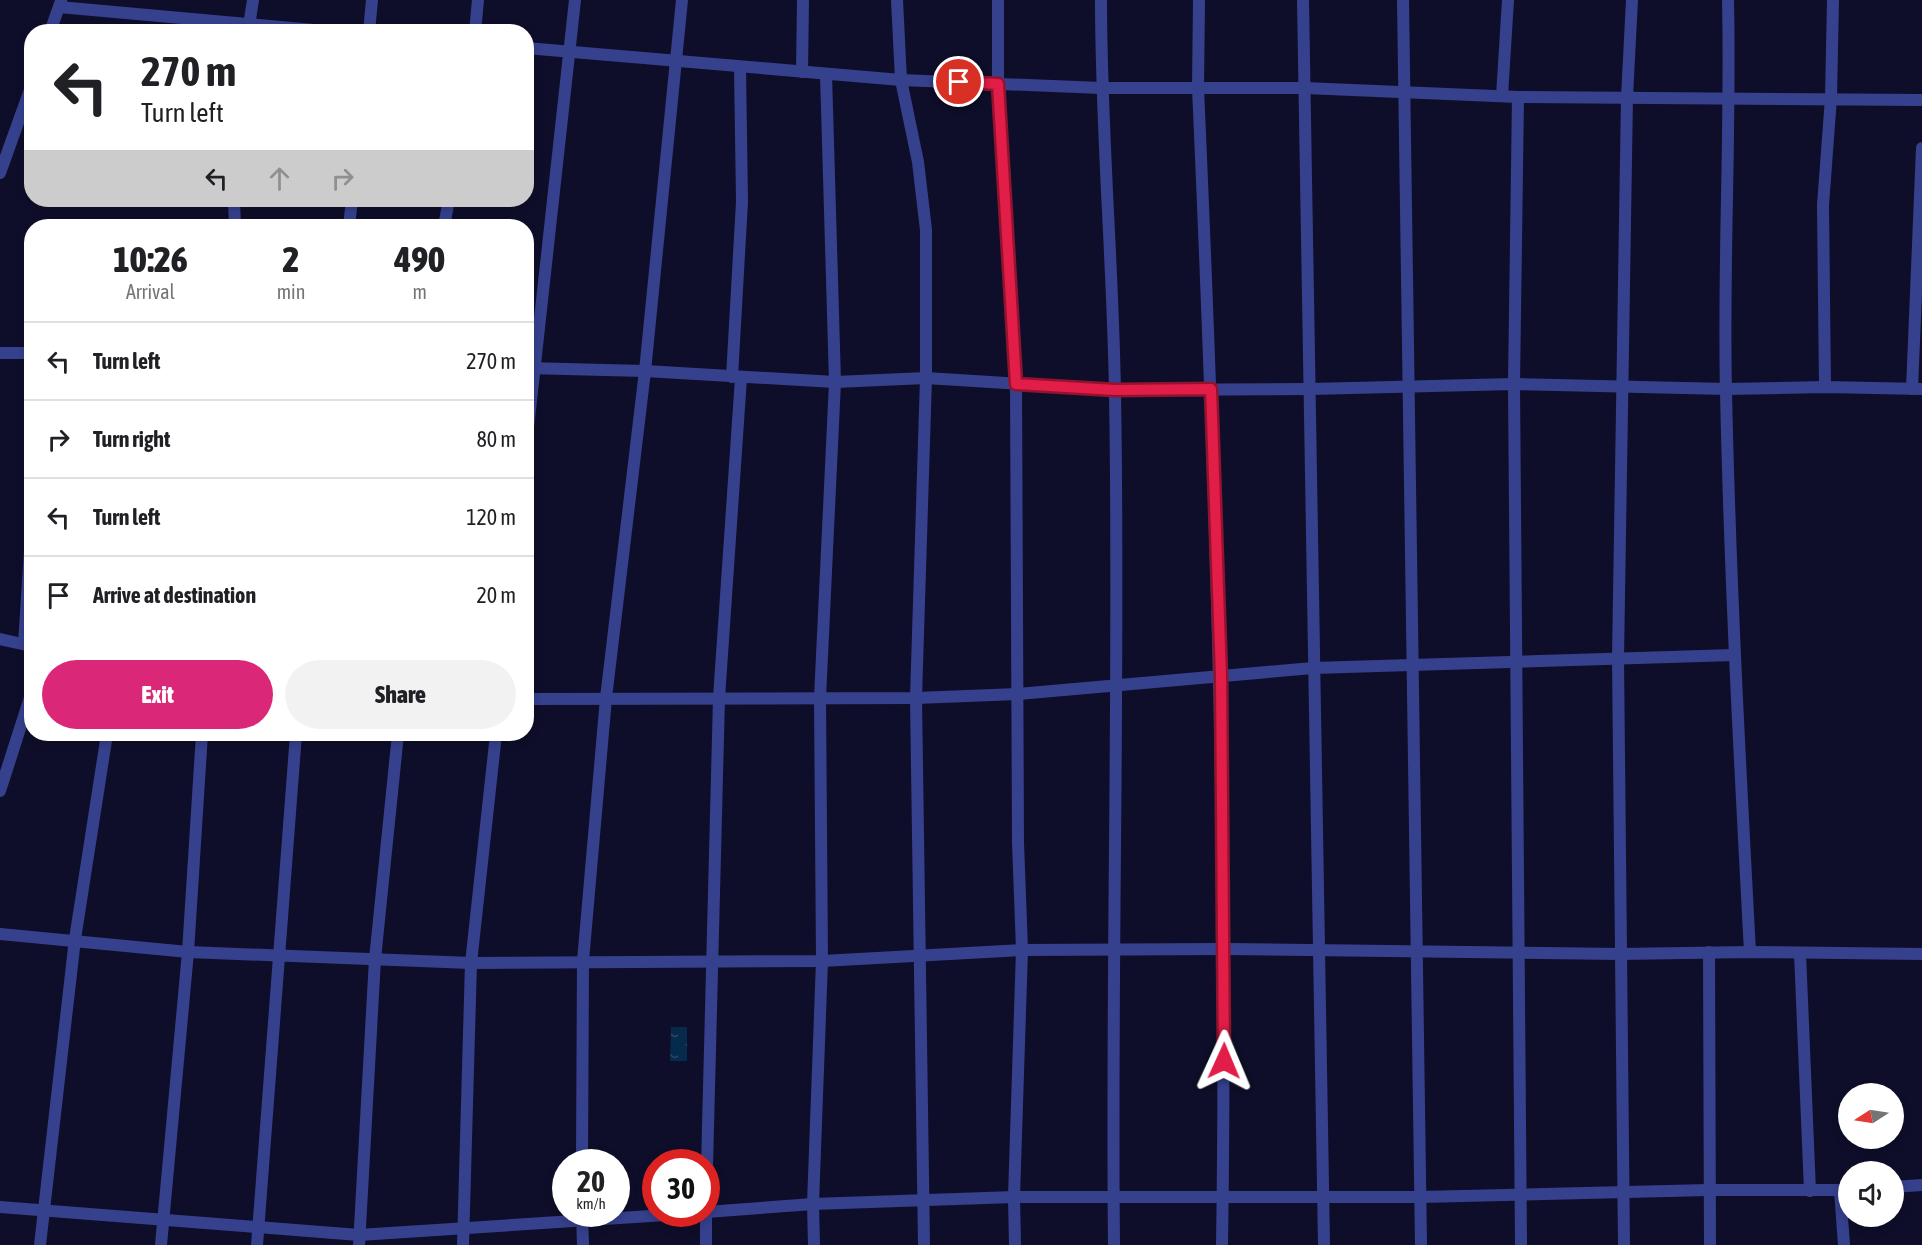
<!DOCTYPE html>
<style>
body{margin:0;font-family:"Asap Condensed",sans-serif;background:#f2f2f2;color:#202124;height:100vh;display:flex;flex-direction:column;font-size:22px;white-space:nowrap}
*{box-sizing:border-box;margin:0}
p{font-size:20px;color:#757577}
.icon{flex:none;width:33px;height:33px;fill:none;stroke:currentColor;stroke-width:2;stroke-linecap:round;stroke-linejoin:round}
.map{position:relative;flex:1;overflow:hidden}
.drawer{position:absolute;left:24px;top:219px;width:510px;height:522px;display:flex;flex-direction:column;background:#fff;border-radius:24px;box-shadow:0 3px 9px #0003}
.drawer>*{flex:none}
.hud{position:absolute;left:24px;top:24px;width:510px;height:183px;border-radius:24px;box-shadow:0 3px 9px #0003;background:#fff;color:#202124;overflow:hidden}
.needle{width:39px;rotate:258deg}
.tools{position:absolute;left:1838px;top:1083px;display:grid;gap:12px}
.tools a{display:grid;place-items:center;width:66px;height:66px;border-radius:50%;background:#fff;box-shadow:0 3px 9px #0003;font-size:30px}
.speed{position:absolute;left:552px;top:1149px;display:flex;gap:12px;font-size:30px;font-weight:700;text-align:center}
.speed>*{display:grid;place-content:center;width:78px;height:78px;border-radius:50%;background:#fff;box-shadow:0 3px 9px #0003;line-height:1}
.speed small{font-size:15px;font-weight:400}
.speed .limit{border:9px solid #d22;background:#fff;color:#111}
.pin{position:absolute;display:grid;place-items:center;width:51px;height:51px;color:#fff;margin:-26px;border:3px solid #fff;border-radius:50%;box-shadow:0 2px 6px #0007}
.me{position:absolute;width:66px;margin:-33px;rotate:1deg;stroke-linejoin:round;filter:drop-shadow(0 0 4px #0008)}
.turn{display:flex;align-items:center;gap:21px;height:126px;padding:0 18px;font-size:27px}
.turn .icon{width:78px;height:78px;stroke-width:2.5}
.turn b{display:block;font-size:42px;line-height:51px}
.lanes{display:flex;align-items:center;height:57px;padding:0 18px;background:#0003;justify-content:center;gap:30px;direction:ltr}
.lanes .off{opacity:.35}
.eta{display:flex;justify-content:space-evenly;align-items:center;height:102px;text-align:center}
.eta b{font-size:36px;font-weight:800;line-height:42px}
.button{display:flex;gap:12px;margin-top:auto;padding:12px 18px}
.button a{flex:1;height:69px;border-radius:36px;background:#db2777;color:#fff;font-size:24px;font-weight:800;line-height:69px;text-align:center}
.button a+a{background:#f2f2f2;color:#202124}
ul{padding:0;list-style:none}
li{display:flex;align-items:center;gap:18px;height:78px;padding:0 18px;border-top:2px solid #e0e0e0}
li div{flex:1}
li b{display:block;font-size:22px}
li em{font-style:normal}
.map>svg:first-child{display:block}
.water{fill:url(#water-ripples)}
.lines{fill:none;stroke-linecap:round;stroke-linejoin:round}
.street{stroke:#36418d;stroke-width:12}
.route-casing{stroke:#92132f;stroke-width:15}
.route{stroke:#e11d48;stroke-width:10}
</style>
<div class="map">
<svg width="1922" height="1245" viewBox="0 0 1922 1245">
<defs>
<pattern id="water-ripples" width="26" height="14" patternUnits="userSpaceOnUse" patternTransform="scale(1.5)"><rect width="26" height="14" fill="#062a4b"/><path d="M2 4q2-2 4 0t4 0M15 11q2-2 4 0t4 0" fill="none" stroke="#2a4866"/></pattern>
</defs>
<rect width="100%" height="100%" fill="#0e0e2a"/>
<!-- water -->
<polygon class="water" points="671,1027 687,1027 687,1061 670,1061"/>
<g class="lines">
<!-- street -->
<g class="street">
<polyline points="897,0 901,80 918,162 926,230 926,378 916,698 924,1245"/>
<polyline points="998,0 998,84 1016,384 1018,843 1022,950 1014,1197 1015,1245"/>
<path d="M1101 0C1101 132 1113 262 1115 394 1120 678 1111 961 1114 1245"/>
<path d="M1199 0 1198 88C1215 474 1228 859 1222 1245"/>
<polyline points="1303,0 1324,1245"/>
<polyline points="1403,0 1421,1245"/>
<path d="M1728 0C1731 131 1723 262 1726 392 1730 579 1740 765 1750 952"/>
<polyline points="59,7 336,32"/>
<polyline points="50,32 61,1"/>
<polyline points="248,32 253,0"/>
<polyline points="369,32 372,0"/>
<polyline points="475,32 478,0"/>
<polyline points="526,48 901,80 1101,88 1305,88 1518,97 1922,100"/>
<polyline points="802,72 803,0"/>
<polyline points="1502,96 1508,0"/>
<polyline points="1518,97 1514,384 1521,1245"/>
<polyline points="0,173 32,84"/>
<polyline points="234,200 235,226"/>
<polyline points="349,226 352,200"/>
<polyline points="444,226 449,200"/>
<polyline points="0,353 32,353"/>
<polyline points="526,368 645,371 835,382 926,378 1115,390 1310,389 1514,384 1726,389 1825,387 1922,389"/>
<polyline points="732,377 742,202 740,68"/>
<polyline points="1825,387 1823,205 1831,98 1833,0"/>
<polyline points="1912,389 1922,148"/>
<polyline points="526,446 575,0"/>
<polyline points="0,639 31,646"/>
<polyline points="24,644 32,519"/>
<polyline points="526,699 916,698 1018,694 1313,668 1734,655"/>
<polyline points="0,791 32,691"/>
<polyline points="0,934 188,952 471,963 822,961 1022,950 1225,949 1620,954 1750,952 1922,954"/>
<polyline points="1709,952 1710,1245"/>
<polyline points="1800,953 1810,1191"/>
<polyline points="582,1162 583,961 606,698 645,371 682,0"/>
<polyline points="1893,1187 1922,1185"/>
<polyline points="1840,1190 1844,1245"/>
<polyline points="706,1205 719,698 741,378"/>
<polyline points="0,1207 359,1235 681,1214"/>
<polyline points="706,1212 813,1204 1014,1197 1420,1197 1709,1190 1848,1190"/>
<polyline points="582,1214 583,1245"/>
<polyline points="40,1245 75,939 107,734"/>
<polyline points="161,1245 188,952 202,734"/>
<polyline points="257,1245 296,734"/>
<polyline points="359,1245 375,959 398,734"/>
<polyline points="463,1245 471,963 496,734"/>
<polyline points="706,1245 706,1214"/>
<polyline points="814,1245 813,1204 822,961 820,698 835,382 826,74"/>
<polyline points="1624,1245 1618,658 1627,97 1632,0"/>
</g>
</g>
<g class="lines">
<defs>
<polyline id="route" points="959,82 998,84 1016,384 1115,390 1211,389 1221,676 1224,1061"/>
</defs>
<!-- route casing -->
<use href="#route" class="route-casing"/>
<!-- route -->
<use href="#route" class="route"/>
</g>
</svg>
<div class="tools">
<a><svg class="needle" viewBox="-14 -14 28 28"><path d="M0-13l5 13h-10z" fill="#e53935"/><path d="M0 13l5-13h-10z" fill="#757577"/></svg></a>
<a><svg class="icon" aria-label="sound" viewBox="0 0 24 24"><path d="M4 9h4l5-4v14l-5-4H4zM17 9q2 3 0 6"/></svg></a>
</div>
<div class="speed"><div>20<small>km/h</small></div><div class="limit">30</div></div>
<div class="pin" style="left:959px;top:82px;background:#d93025"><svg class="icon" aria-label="arrive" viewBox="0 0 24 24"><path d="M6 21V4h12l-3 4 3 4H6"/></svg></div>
<svg class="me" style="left:1224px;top:1061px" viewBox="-20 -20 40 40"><path d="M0-17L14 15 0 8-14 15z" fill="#e11d48" stroke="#fff" stroke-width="4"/></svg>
<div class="hud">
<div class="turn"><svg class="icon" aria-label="left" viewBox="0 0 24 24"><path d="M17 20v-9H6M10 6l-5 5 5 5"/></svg><div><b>270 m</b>Turn left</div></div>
<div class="lanes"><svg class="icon" aria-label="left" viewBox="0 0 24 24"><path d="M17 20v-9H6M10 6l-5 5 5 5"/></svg><svg class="icon off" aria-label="ahead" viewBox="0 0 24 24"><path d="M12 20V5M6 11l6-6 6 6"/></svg><svg class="icon off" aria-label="right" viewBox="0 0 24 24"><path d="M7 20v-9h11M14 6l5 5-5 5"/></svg></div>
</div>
<section class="drawer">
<div class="eta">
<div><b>10:26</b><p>Arrival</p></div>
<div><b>2</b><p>min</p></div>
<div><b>490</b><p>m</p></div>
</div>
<ul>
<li><svg class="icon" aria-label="left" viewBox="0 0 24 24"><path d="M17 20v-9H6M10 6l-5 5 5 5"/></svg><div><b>Turn left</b></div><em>270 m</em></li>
<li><svg class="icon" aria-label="right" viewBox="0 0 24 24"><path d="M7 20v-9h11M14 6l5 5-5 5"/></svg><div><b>Turn right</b></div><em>80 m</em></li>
<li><svg class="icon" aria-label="left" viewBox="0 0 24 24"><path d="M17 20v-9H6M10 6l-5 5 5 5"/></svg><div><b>Turn left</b></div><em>120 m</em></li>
<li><svg class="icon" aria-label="arrive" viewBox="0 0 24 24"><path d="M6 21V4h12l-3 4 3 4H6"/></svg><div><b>Arrive at destination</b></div><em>20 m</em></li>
</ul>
<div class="button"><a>Exit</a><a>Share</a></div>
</section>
</div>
